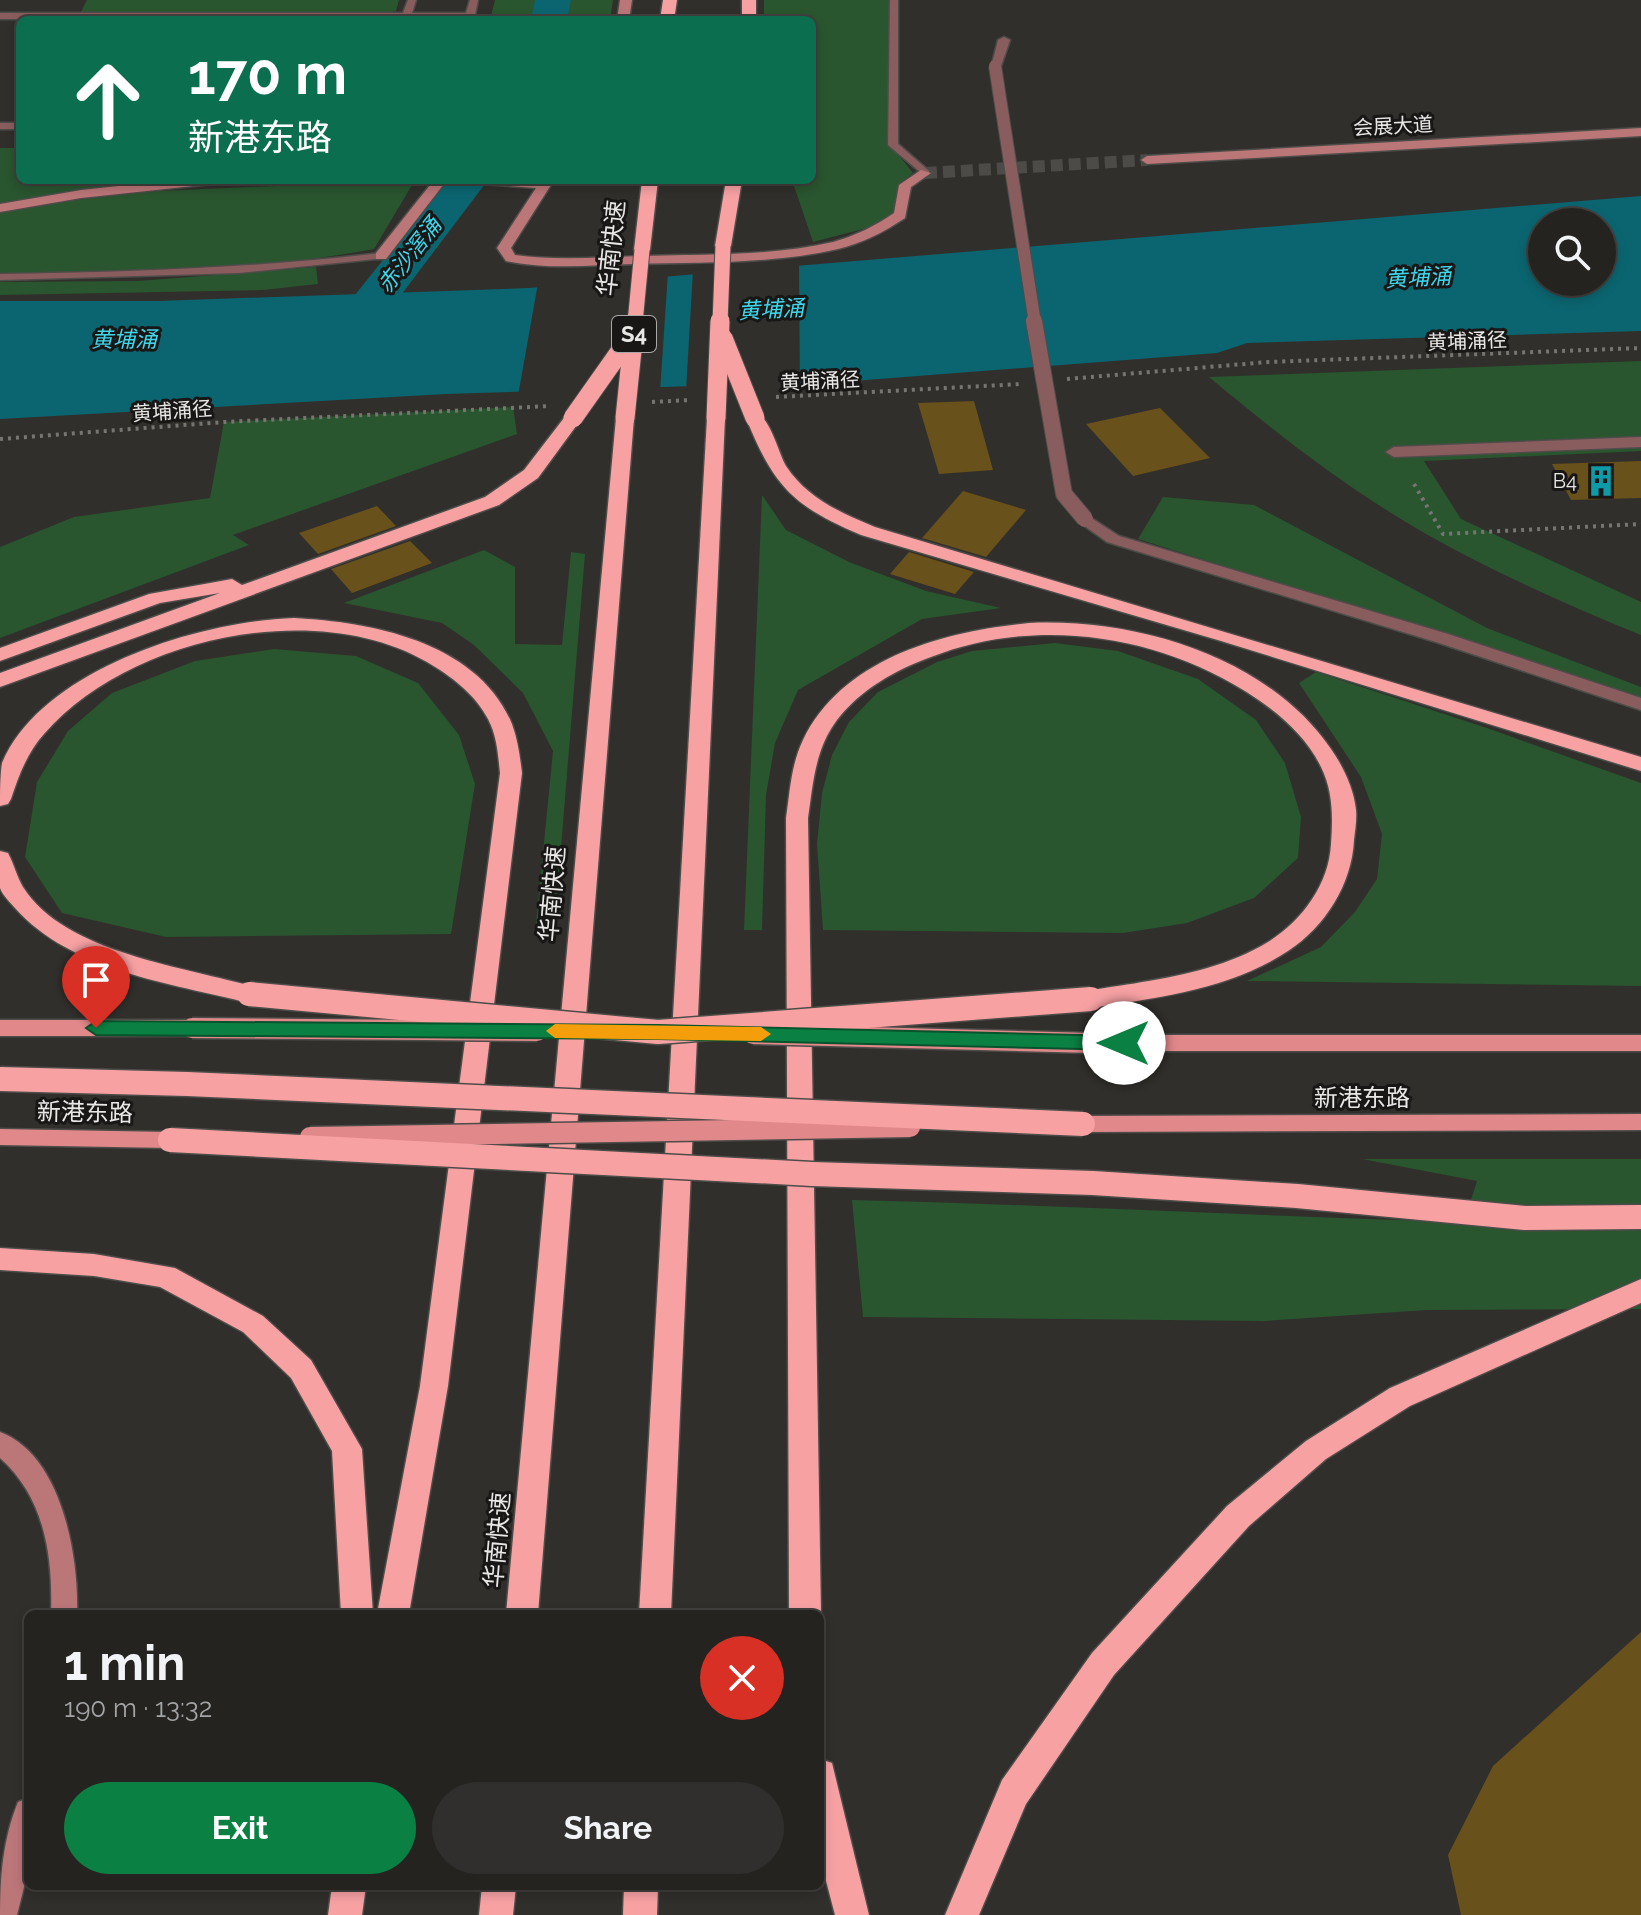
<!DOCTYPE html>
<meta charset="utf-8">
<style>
body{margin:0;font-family:Raleway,"Noto Sans SC",sans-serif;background:#312f2d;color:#f1f3f6;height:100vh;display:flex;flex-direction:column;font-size:30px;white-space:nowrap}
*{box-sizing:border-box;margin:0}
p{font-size:26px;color:#a3a4a5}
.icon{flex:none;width:44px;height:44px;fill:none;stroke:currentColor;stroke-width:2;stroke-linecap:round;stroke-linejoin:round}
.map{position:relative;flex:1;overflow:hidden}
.panel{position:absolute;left:24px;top:1610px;width:800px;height:280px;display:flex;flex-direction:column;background:#252320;border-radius:12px;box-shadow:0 4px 12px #0003,0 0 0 2px #42403e}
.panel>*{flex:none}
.hud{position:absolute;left:16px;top:16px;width:800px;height:168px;border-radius:12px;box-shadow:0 4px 12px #0003,0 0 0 2px #42403e;background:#0b6e4f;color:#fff;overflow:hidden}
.buttons{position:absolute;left:1528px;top:208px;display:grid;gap:16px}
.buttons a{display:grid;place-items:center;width:88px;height:88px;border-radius:50%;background:#252320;box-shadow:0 4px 12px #0003,0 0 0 2px #42403e;font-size:40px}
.pin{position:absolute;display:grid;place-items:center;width:68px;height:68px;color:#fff;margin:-82px -34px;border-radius:50% 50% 50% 0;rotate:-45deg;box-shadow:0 0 8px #0007}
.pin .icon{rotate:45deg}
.me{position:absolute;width:88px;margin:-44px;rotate:270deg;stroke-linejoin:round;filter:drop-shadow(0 0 6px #0008)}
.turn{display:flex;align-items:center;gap:28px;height:168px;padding:0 40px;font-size:36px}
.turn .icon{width:104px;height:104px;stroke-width:2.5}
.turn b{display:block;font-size:56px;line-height:68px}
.round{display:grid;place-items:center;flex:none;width:84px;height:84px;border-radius:42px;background:#312f2d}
.summary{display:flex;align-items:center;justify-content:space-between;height:136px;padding:0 40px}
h1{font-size:48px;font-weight:700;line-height:60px}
.button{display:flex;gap:16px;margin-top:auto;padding:16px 40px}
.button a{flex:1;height:92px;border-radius:48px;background:#0b8043;color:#fff;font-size:32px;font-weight:700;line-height:92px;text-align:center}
.button a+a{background:#312f2d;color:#f1f3f6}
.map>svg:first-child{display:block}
.green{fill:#29552f}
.water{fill:#0b6570;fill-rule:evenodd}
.pier{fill:#312f2b}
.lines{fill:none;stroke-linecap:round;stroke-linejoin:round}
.river{fill:#0b6570;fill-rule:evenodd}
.building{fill:#68511b}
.secondary-tunnel{stroke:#4c4b47;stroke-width:12;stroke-dasharray:12 6;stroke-linecap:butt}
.lane-casing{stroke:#4e4c49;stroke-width:3}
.street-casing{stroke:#4e4c49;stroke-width:3}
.secondary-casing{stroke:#4e4c49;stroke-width:3}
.primary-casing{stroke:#4e4c49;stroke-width:3}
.highway-casing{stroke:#4e4c49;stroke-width:3}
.path{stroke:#777572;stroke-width:4;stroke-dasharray:3 5;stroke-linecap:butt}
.lane{fill:#895d5e;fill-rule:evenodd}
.street{fill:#895d5e;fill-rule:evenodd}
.secondary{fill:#bb7678;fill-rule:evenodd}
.primary{fill:#e1888b;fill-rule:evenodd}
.highway{fill:#f7a1a3;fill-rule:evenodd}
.street-bridge-far1-casing{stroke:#4e4c49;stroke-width:14;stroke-linecap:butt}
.street-bridge-casing{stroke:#4e4c49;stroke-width:18;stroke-linecap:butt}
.primary-bridge-casing{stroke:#4e4c49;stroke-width:23;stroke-linecap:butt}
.highway-bridge-far2-casing{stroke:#4e4c49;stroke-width:17;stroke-linecap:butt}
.highway-bridge-far1-casing{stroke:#4e4c49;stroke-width:21;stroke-linecap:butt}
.highway-bridge-casing{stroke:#4e4c49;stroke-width:27;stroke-linecap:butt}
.street-bridge-far1{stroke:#895d5e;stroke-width:12}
.street-bridge{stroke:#895d5e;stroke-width:16}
.primary-bridge{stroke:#e1888b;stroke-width:20}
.highway-bridge-far2{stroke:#f7a1a3;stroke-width:15}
.highway-bridge-far1{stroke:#f7a1a3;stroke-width:19}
.highway-bridge{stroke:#f7a1a3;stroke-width:24}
.route{fill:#0b8043;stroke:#07532c;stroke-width:2}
.slow{fill:#f59e0b}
.labels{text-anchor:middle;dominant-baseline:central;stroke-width:6;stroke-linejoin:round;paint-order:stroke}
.far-street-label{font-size:20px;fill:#e8e7e5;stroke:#181716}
.far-poi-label{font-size:20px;fill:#e8e7e5;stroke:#181716;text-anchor:end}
.far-water-label{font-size:22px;font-style:italic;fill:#3dd7ec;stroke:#181716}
.shield{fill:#181716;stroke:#aaa9a7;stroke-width:2}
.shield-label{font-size:22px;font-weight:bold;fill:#e8e7e5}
.street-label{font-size:24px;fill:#e8e7e5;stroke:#181716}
</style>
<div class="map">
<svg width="1641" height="1915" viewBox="0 0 1641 1915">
<rect width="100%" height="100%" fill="#312f2b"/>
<!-- green -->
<g class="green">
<polygon points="87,0 399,0 396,11 392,12 81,12"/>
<polygon points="495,0 541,0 536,20 490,20"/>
<polygon points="566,0 613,0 610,20 562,20"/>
<polygon points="764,0 889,0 889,143 913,173 900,183 896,211 886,223 813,242 792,180 812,180 812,20 764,20"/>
<polygon points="0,148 20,148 20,180 187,180 0,204"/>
<path d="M415 180 374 249C251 272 124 273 0 274V211L134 192Z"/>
<polygon points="316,267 318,284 263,290 0,295 0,282 138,281"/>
<path d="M1641 361V451L1424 461 1461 519 1641 602V635C1568 605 1495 573 1426 534 1349 490 1277 434 1209 377Z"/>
<polygon points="513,407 517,434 233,535 249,545 0,638 0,547 74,517 210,498 224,422"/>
<polygon points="762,495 786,530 849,562 926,591 1001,608 922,619 798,690 775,743 766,795 762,930 744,930"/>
<polygon points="1163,497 1254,505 1487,628 1641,687 1641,698 1138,539"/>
<polygon points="484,550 515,567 515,644 562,645 571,552 585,554 554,933 535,934 553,751 523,693 474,645 442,623 344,603"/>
<polygon points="1055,643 1118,651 1198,679 1256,720 1285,763 1301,817 1298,858 1254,898 1187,923 1123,933 823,930 817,844 822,793 832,755 849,722 878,692 937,662 972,651"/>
<polygon points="274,649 356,656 418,683 459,735 475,784 451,934 166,937 62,913 25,857 37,782 68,731 112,693 195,661"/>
<polygon points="1316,672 1487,728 1641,783 1641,986 1247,981 1321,947 1355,912 1377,879 1382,834 1361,777 1299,683"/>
<path d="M1362 1159H1641V1309L1427 1310 1263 1321 863 1317 852 1200C1056 1205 1260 1216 1464 1222L1477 1181Z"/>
</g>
<!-- water -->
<path class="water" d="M1641 196V331L1247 343 1217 353 853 381 446 394 0 419V301H158L529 288ZM1542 222H1602V282H1542Z"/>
<!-- pier -->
<g class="pier">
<polygon points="799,262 800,387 686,391 693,270"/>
<polygon points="668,272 660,392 518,396 538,283"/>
</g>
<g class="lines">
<!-- river -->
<g class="river">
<polygon points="535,0 571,0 567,20 531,20"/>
<polygon points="447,180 488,180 367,340 351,344 335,340 328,330 335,320"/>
</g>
</g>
<!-- building -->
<g class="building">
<polygon points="974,401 993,470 939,474 918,403"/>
<polygon points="1160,408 1210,458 1133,476 1086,424"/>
<polygon points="1641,461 1641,498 1571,500 1552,464"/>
<polygon points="963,491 1026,510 986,557 922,538"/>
<polygon points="377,506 396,526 318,554 299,533"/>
<polygon points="410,541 432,563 352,593 331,569"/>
<polygon points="909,552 974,572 955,594 890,574"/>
<polygon points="1641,1632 1641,1915 1461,1915 1448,1855 1493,1766"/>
</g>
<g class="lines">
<!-- secondary-tunnel -->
<polyline class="secondary-tunnel" points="925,173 1147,160"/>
<defs>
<g id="lane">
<polygon points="408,0 416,0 412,13 466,13 470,0 478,0 474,20 0,19 0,13 403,13"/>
<polygon points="890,0 898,0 898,144 929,171 929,175 925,176 888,145"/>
<rect x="0" y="123" width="20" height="6"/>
<path d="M381 253 385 254V258L239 273 0 280V274C128 272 254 268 381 253Z"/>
</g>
<g id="street">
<polygon points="1004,37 1010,40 1001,66 991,68 998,40"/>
<polygon points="1641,437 1641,447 1394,457 1386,452 1394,447"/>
<polygon points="1085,514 1119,536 1448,634 1641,698 1641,710 1436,642 1107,542 1079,522 1079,516"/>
</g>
<g id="secondary">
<polygon points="620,0 632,0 629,20 617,20"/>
<polygon points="1641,128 1641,136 1147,164 1141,160 1147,156"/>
<path d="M921 170 931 173 911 187 905 218C884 232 863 243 838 249 773 264 702 262 635 264 593 265 548 270 506 261L497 248 536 188 483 184 477 180H554L511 248 515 255C557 261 602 257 644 256 706 254 773 256 833 242 855 236 875 226 894 213L899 185Z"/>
<polygon points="176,180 218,180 212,184 81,198 0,212 0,204 81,190"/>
<polygon points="434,180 447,180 386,259 376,259 376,253"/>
<path d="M0 1432C62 1455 79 1557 77 1614H51C53 1557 45 1498 0 1458Z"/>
<path d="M28 1798V1871L17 1915H0C0 1876 3 1839 18 1802Z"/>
</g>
<g id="primary">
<polygon points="0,1020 192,1020 199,1023 202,1028 199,1033 192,1036 0,1036"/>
<polygon points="1093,1035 1641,1035 1641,1051 1093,1051 1086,1049 1083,1043 1086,1037"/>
<polygon points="1641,1114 1641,1130 1083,1132 1075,1130 1072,1124 1075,1118 1083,1116"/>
<polygon points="0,1129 170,1132 178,1134 181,1140 178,1146 170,1148 0,1145"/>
</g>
<g id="highway">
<polygon points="663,0 677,0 674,20 660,20"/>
<rect x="742" y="0" width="14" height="20"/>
<polygon points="642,180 658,180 650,250 642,255 634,250"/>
<polygon points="726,180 742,180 731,246 723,251 715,246"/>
<polygon points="573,413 582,418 538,478 499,505 0,687 0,673 220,593 160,603 0,661 0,648 149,594 232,579 242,585 485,497 524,470 567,414"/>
<polygon points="625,413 634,418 538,1614 506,1614 616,418"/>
<polygon points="716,413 725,418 671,1614 639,1614 707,418"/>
<path d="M755 413C770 416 778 452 786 466 807 498 841 513 875 527L1641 757V771L1221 641 861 535C793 506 774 487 746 418Z"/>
<path d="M294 618C372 622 478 642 512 724 518 740 520 757 522 773L448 1386 409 1614H377L420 1386 500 773C498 755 497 736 488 719 475 694 451 676 427 662 315 597 127 638 44 734 27 753 19 775 11 799L8 804 0 806C0 794 0 775 2 763 42 669 200 621 294 618Z"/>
<path d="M1029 623C1137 618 1268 657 1331 749 1343 766 1354 789 1356 810 1357 820 1355 831 1354 840 1352 884 1325 927 1288 951 1231 989 1157 998 1091 1008L1082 1005 1079 999 1082 993C1102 987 1122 986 1142 982 1186 975 1230 965 1268 942 1302 921 1329 884 1331 844 1333 817 1333 791 1321 767 1305 734 1275 710 1245 691 1152 633 1033 617 931 657 895 670 860 690 837 720 815 749 813 784 808 818L821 1614H789L786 818C790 791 791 765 803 740 843 657 946 631 1029 623Z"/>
<path d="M0 851 8 853C14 864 17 877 23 887 65 954 188 967 258 988L261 994 258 1000 249 1003C170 983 71 971 15 908 10 902 3 896 0 888 0 877 0 862 0 851Z"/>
<polygon points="0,1248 94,1254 175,1268 263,1316 311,1360 362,1449 373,1614 341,1614 332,1451 291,1378 243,1332 160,1287 94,1276 0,1270"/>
<polygon points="1641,1279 1641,1303 1410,1406 1326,1459 1249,1526 1114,1675 1026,1804 979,1915 945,1915 1002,1780 1092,1653 1227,1506 1306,1441 1390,1388"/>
<polygon points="820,1759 832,1763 869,1915 835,1915 820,1858"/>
<polygon points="332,1886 366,1886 362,1915 328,1915"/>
<polygon points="482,1886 516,1886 513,1915 479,1915"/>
<polygon points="624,1886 658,1886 657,1915 623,1915"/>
</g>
</defs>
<!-- lane casing -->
<use href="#lane" class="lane-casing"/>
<!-- street casing -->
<use href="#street" class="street-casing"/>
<!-- secondary casing -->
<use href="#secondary" class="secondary-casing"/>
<!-- primary casing -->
<use href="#primary" class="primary-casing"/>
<!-- highway casing -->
<use href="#highway" class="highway-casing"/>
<!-- path -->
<g class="path">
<polyline points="1067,379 1268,362 1641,348"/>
<polyline points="776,397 1021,384"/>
<polyline points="652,402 690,400"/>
<polyline points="0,439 224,422 550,406"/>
<polyline points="1414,484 1443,534 1641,524"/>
</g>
<!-- lane -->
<use href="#lane" class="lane"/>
<!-- street -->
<use href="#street" class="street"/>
<!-- secondary -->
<use href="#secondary" class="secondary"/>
<!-- primary -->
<use href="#primary" class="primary"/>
<!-- highway -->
<use href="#highway" class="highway"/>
<defs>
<polyline id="street-bridge-far1" points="995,66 1035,323"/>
<polyline id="street-bridge" points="1034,321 1064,494 1085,519"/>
<g id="primary-bridge">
<polyline points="192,1028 537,1031"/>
<polyline points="753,1034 1093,1043"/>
<polyline points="310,1137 910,1127"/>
</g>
<g id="highway-bridge-far2">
<polyline points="635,323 642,250"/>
<polyline points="720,323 723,246"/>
</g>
<g id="highway-bridge-far1">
<polyline points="723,338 755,418"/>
<polyline points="573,418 633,333"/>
<polyline points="625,418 635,321"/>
<polyline points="716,418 720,321"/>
</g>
<g id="highway-bridge">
<polyline points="249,994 658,1032 1091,999"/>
<polyline points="0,1079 187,1084 1083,1124"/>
<polyline points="170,1140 812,1174 1093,1183 1297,1196 1525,1218 1641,1217"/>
</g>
</defs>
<!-- street-bridge-far1 casing -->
<use href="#street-bridge-far1" class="street-bridge-far1-casing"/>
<!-- street-bridge casing -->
<use href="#street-bridge" class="street-bridge-casing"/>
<!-- primary-bridge casing -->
<use href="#primary-bridge" class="primary-bridge-casing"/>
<!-- highway-bridge-far2 casing -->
<use href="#highway-bridge-far2" class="highway-bridge-far2-casing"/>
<!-- highway-bridge-far1 casing -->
<use href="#highway-bridge-far1" class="highway-bridge-far1-casing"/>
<!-- highway-bridge casing -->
<use href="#highway-bridge" class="highway-bridge-casing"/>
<!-- street-bridge-far1 -->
<use href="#street-bridge-far1" class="street-bridge-far1"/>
<!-- street-bridge -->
<use href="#street-bridge" class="street-bridge"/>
<!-- primary-bridge -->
<use href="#primary-bridge" class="primary-bridge"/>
<!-- highway-bridge-far2 -->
<use href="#highway-bridge-far2" class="highway-bridge-far2"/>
<!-- highway-bridge-far1 -->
<use href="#highway-bridge-far1" class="highway-bridge-far1"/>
<!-- highway-bridge -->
<use href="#highway-bridge" class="highway-bridge"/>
</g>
<!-- route -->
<polygon class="route" points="96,1021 658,1025 1124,1036 1134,1043 1124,1050 658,1039 96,1035 86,1028"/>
<!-- slow -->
<polygon class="slow" points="555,1024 761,1027 771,1034 761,1041 555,1038 546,1031"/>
<!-- icons -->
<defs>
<symbol id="building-bare" viewBox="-9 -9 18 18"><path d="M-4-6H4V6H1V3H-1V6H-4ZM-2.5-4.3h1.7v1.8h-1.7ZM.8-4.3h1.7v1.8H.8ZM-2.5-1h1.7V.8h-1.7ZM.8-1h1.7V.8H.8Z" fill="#0f9aa8" stroke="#181716" stroke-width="2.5" paint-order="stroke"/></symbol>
</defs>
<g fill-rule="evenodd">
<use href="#building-bare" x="1579" y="459" width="44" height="44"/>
</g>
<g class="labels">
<!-- far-street labels -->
<g class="far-street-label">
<text transform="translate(1393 126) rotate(-3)">会展大道</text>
<text transform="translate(1467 341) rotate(-2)">黄埔涌径</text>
<text transform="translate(820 381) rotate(-3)">黄埔涌径</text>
<text transform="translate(172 411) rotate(-4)">黄埔涌径</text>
</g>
<!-- far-poi labels -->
<g class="far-poi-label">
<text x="1577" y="481">B4</text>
</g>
<!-- far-water labels -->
<g class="far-water-label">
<text transform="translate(409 255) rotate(-52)">赤沙滘涌</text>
<text transform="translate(1418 277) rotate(-3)">黄埔涌</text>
<text transform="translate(771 309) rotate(-3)">黄埔涌</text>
<text x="124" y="339">黄埔涌</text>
</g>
<!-- shield labels -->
<rect class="shield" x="612" y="316" width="44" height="36" rx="6"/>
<g class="shield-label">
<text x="634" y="334">S4</text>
</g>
<!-- street labels -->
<g class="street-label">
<text transform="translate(611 248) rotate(-84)">华南快速</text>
<text transform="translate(552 894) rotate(-85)">华南快速</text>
<text x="1362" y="1097">新港东路</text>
<text transform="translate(85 1112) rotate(1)">新港东路</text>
<text transform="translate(497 1540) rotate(-85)">华南快速</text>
</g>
</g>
</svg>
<div class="buttons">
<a><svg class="icon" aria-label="search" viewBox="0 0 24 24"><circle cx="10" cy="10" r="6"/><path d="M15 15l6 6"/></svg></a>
</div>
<div class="pin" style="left:96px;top:1028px;background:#d93025"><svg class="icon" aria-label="arrive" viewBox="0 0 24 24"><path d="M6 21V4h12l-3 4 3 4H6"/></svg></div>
<svg class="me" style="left:1124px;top:1043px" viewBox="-20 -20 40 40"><circle r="19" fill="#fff"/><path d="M0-13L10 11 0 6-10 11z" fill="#0b8043"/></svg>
<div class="hud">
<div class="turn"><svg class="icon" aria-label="ahead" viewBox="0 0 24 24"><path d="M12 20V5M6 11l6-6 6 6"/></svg><div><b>170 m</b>新港东路</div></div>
</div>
<section class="panel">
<div class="summary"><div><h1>1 min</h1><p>190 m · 13:32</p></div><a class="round" style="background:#d93025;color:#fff"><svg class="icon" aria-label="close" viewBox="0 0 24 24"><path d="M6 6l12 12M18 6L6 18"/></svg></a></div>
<div class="button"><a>Exit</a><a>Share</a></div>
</section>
</div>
